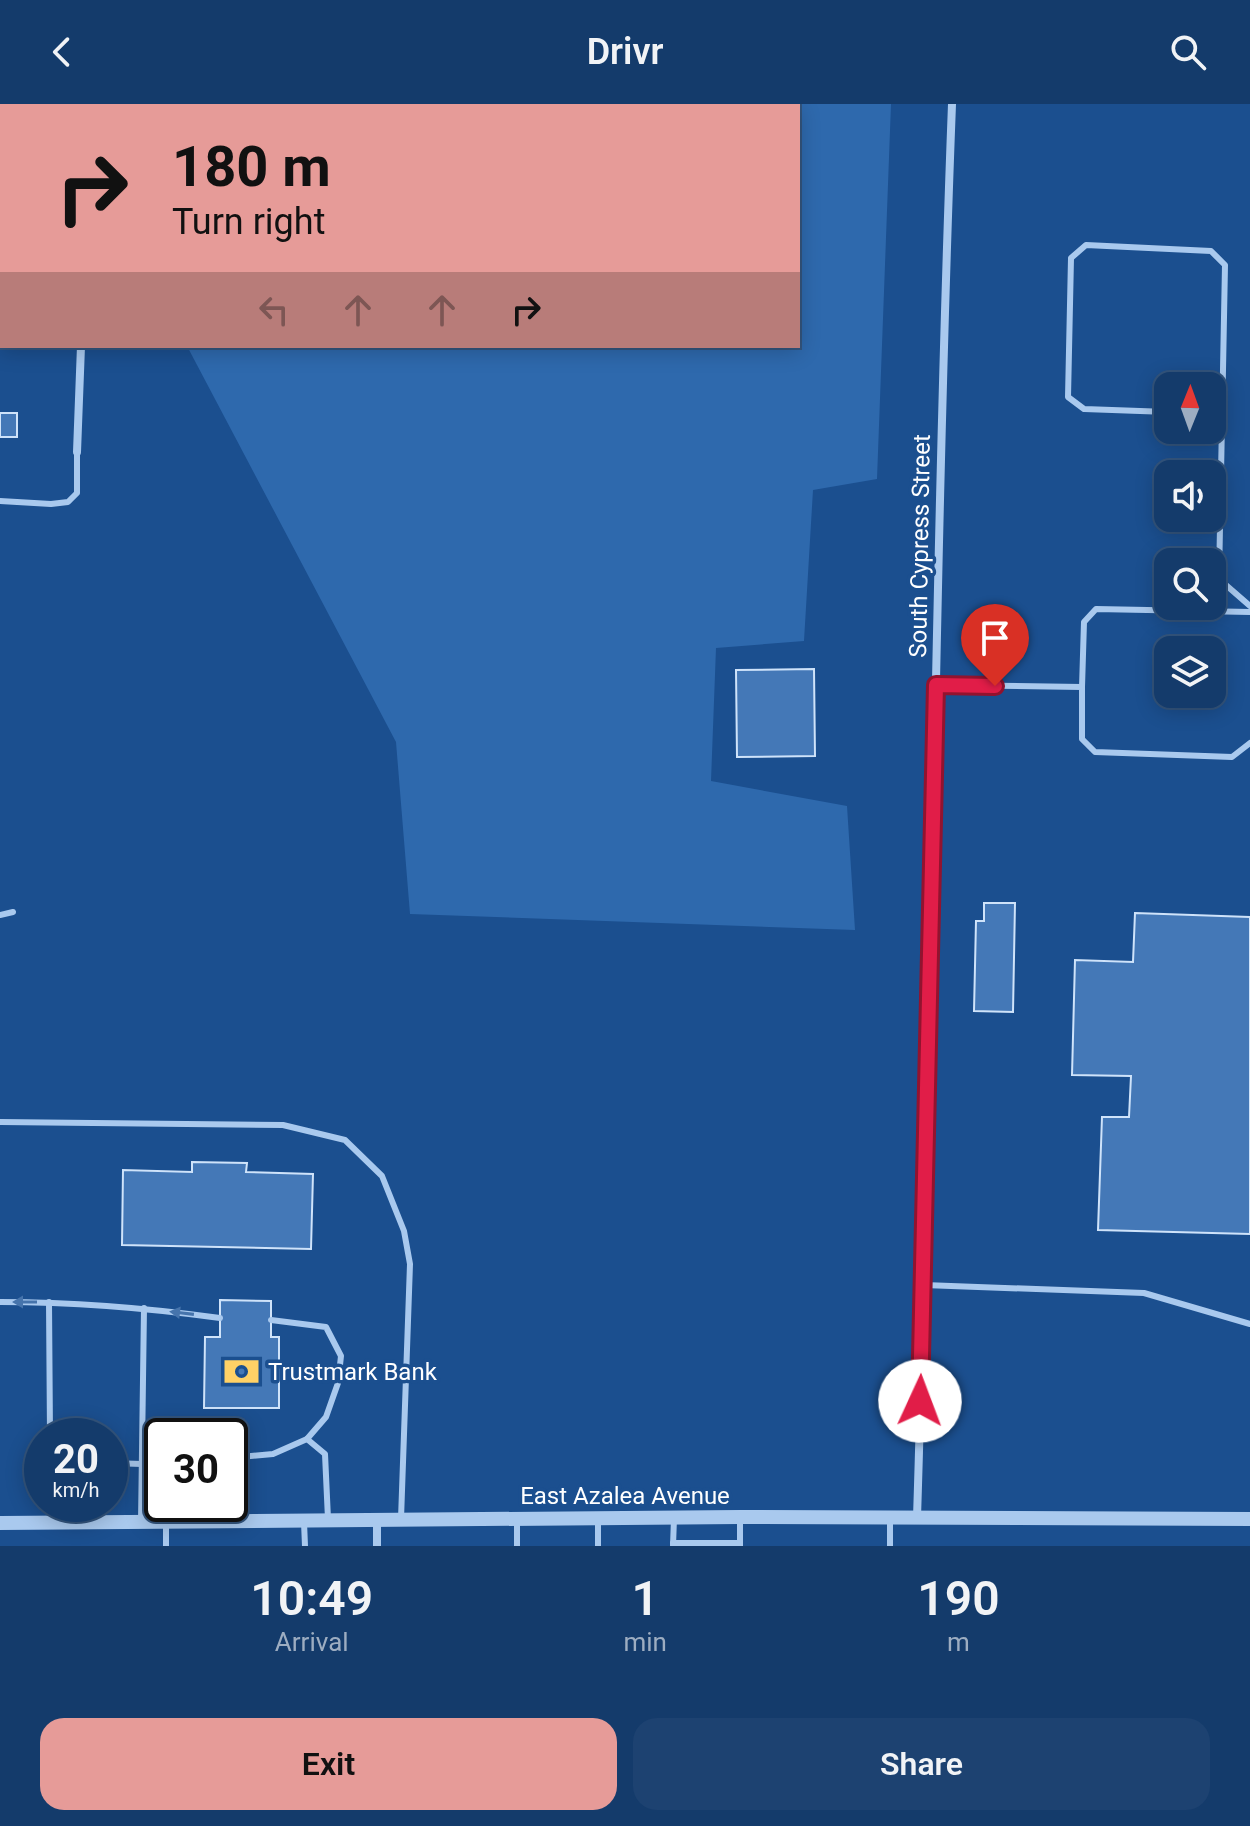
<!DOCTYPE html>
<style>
body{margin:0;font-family:Roboto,sans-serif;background:#1d4271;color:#f1f3f6;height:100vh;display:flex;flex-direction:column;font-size:30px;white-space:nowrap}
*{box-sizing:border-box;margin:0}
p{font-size:26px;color:#9dadc1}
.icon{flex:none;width:44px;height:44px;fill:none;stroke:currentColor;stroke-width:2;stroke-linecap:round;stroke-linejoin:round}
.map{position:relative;height:1442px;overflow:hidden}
.side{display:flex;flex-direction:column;background:#143b6b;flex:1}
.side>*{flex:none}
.hud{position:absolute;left:0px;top:0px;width:800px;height:244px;box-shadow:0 4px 20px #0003,0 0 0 2px #33557e;background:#e69b98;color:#111;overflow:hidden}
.needle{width:52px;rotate:1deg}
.fabs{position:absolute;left:1154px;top:268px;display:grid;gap:16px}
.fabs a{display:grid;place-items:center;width:72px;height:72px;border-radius:16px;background:#143b6b;box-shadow:0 4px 20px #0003,0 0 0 2px #33557e;font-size:40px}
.speed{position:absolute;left:24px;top:1314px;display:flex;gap:16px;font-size:40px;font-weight:700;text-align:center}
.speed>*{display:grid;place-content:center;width:104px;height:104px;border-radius:50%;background:#143b6b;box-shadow:0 4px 20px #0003,0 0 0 2px #33557e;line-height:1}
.speed small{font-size:20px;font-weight:400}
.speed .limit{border:4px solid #111;border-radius:12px;background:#fff;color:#111}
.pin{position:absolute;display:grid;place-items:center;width:68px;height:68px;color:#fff;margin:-82px -34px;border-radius:50% 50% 50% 0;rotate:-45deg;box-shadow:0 0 8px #0007}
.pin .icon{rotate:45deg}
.me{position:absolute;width:88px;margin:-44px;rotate:2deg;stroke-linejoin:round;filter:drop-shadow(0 0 6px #0008)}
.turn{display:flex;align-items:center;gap:28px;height:168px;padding:0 40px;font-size:36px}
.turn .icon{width:104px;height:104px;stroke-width:2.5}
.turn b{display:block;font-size:56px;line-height:68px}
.lanes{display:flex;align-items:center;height:76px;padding:0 40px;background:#0003;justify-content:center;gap:40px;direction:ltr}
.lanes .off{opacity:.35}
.eta{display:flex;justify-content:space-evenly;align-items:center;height:136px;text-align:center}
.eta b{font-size:48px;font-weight:600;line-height:56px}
.primary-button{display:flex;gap:16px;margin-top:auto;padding:16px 40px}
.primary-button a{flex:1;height:92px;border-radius:24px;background:#e69b98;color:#111;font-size:32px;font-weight:600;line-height:92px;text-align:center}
.primary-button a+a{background:#1d4271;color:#f1f3f6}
header{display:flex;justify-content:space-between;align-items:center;height:104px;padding:0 40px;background:#143b6b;font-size:36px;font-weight:600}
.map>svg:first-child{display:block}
.green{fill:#2e69ad}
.building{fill:#4478b7;stroke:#cfe3fa;stroke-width:2}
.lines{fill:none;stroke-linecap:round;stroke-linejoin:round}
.service{stroke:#a9c9ee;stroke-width:6}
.minor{stroke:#a9c9ee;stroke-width:8}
.tertiary{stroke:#a9c9ee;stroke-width:14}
.oneway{fill:#4674ac}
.route-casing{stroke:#92132f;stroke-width:20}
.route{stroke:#e11d48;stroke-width:14}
.labels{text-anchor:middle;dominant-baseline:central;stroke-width:7;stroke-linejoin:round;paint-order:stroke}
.street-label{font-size:24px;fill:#fff;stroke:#1b4f8f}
.poi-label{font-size:24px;fill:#fff;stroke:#1b4f8f;text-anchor:start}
</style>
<header><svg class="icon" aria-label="back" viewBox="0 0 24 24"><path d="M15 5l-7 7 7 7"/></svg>Drivr<svg class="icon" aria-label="search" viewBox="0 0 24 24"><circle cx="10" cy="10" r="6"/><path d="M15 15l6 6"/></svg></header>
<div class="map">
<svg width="1250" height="1442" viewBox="0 0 1250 1442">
<rect width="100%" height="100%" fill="#1b4f8f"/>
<!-- green -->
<polygon class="green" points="108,0 891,0 877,375 813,386 804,537 716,544 711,677 847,702 855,826 410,810 396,638 187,242 798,242 798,2 108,2"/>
<!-- building -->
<g class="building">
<polygon points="0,71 2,72 2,189 0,189"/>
<rect x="0" y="309" width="17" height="24"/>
<polygon points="814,565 815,652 737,653 736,566"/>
<polygon points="984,799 1015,799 1013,908 974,907 976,817 984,817"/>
<polygon points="1135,809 1250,813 1250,1130 1098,1126 1102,1013 1129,1013 1131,972 1072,971 1075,856 1133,858"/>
<polygon points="192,1058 247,1059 246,1068 313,1070 311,1145 122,1141 123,1066 192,1068"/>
<polygon points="220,1196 271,1197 271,1233 279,1233 279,1304 204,1304 205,1233 220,1233"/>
</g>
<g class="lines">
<!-- service -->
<g class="service">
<polyline points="1168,308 1084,305 1068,293 1071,154 1086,141 1211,147 1225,161 1219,475 1250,502"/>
<polyline points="0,397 51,400 68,398 77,389 77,348"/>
<polyline points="1219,507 1219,475"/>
<polyline points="936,581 1082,583 1082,635 1095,648 1232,653 1250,639"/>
<polyline points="1082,583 1084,518 1096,505 1250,508"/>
<polyline points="0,811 13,808"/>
<polyline points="0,1018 283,1021 345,1036 382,1072 404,1127 410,1160 401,1415"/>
<polyline points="924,1181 1144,1189 1250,1220"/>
<path d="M0 1198C74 1198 147 1204 220 1214"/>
<polyline points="49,1198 50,1332"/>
<polyline points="307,1335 325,1350 328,1415"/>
<polyline points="230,1354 273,1350 307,1335 326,1313 338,1279 341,1252 326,1223 271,1216"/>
<polyline points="110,1359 142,1360 162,1359"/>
<polyline points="141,1418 144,1204"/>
<polyline points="304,1418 305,1442"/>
<polyline points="673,1439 740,1439"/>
<polyline points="166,1442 166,1418"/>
<polyline points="517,1442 517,1414"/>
<polyline points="598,1442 598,1414"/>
<polyline points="673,1442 674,1414"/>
<polyline points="740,1442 740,1413"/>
<polyline points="890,1442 890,1413"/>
</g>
<!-- minor -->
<g class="minor">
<polyline points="90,2 91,0"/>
<polyline points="77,348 81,242"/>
<path d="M917 1414C932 942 934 471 952 0"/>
<polyline points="377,1416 377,1442"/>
</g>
<!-- tertiary -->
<polyline class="tertiary" points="0,1419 740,1413 1250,1415"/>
</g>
<!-- one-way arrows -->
<defs><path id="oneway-solid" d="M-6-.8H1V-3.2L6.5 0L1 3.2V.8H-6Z" transform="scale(2)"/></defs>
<g class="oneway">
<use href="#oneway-solid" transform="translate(25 1198) rotate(-180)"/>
<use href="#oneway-solid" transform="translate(182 1209) rotate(-173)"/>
</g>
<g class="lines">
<defs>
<polyline id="route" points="920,1297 936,581 995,582"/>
</defs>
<!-- route casing -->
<use href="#route" class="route-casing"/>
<!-- route -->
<use href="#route" class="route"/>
</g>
<!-- icons -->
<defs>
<symbol id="bank-bare" viewBox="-9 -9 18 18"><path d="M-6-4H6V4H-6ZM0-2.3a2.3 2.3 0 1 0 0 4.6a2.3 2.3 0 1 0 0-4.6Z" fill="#ffd166" stroke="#1b4f8f" stroke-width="2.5" paint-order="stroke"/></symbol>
</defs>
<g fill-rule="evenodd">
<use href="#bank-bare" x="216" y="1242" width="51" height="51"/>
</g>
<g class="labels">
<!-- street labels -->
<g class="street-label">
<text transform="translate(920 442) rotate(-89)">South Cypress Street</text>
<text x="625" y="1392">East Azalea Avenue</text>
</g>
<!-- poi labels -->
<g class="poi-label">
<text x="268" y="1268">Trustmark Bank</text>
</g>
</g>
</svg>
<div class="fabs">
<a><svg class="needle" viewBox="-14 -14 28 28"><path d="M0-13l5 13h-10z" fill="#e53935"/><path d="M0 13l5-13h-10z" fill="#9dadc1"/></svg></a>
<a><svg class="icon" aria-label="sound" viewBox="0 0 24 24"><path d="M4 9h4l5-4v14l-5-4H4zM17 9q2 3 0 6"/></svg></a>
<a><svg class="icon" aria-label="search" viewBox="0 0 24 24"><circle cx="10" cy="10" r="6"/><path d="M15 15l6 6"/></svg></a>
<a><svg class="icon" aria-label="layers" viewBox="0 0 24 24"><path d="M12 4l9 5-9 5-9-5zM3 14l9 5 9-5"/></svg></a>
</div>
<div class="speed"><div>20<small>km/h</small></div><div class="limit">30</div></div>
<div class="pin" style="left:995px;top:582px;background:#d93025"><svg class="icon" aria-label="arrive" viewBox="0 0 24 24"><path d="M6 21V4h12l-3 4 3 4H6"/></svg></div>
<svg class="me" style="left:920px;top:1297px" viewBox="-20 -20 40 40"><circle r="19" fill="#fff"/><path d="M0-13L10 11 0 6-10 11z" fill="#e11d48"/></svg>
<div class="hud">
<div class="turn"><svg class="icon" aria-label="right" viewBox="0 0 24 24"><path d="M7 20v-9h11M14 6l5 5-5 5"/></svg><div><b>180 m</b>Turn right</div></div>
<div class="lanes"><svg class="icon off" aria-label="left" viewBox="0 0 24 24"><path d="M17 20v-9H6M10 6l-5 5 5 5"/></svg><svg class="icon off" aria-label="ahead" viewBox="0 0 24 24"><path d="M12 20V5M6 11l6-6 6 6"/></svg><svg class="icon off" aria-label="ahead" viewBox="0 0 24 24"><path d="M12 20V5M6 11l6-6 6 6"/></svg><svg class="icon" aria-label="right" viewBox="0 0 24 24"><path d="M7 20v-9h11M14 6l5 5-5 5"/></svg></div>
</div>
</div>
<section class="side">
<div class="eta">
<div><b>10:49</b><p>Arrival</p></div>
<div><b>1</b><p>min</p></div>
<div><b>190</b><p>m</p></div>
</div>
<div class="primary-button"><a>Exit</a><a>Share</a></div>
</section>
